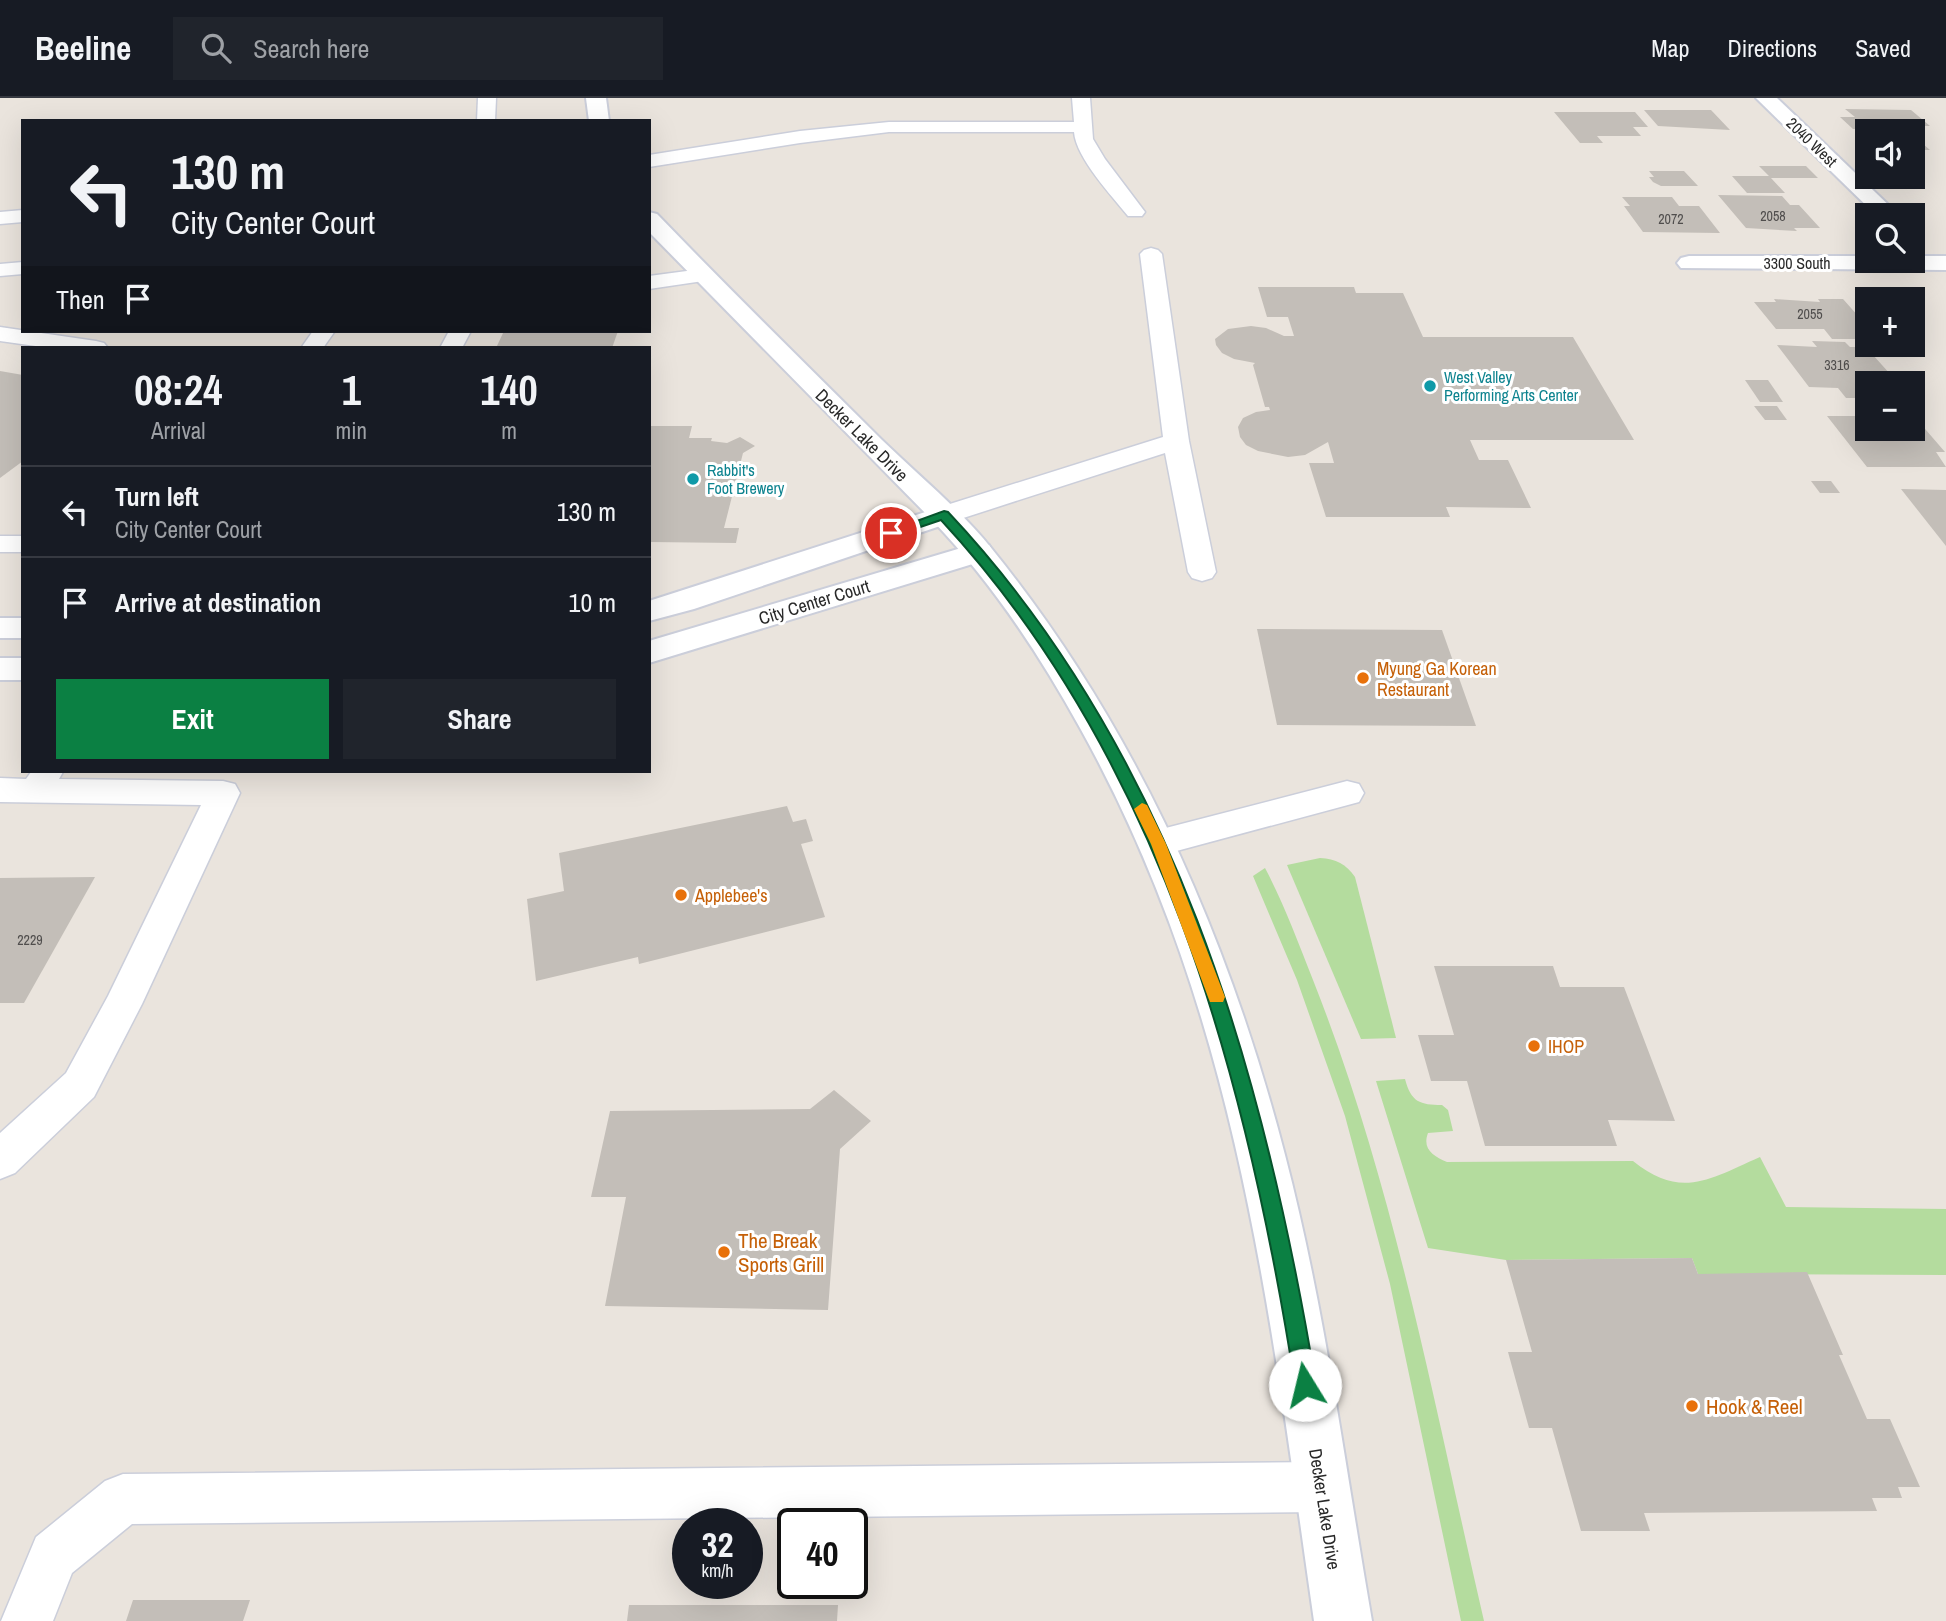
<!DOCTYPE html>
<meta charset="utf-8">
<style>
body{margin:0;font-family:"Archivo Narrow",sans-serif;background:#20242c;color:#f1f3f6;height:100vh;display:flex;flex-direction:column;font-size:26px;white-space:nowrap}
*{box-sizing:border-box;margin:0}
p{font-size:23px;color:#9ea1a6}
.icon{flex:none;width:38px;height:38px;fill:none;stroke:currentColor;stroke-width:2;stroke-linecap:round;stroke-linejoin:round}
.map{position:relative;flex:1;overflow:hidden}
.details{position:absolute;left:21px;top:248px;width:630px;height:427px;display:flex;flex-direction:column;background:#171b24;border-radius:0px;box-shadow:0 7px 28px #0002}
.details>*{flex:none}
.hud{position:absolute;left:21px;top:21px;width:630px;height:214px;border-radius:0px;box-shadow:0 7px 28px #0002;background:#171b24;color:#f1f3f6;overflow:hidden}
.controls{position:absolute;left:1855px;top:21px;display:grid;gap:14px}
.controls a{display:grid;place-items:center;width:70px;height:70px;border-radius:0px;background:#171b24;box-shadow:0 7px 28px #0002;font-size:35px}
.speed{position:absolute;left:672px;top:1410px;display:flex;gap:14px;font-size:35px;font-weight:700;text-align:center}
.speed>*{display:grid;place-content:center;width:91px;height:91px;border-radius:50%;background:#171b24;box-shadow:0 7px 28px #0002;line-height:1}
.speed small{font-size:18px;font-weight:400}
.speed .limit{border:4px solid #111;border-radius:10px;background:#fff;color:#111}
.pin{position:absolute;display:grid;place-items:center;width:60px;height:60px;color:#fff;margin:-30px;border:4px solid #fff;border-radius:50%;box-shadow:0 2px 7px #0007}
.me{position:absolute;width:77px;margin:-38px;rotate:351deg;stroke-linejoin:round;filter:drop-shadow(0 0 5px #0008)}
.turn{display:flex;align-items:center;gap:24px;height:147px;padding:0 35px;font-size:32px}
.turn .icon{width:91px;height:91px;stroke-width:2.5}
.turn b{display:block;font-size:49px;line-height:60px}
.then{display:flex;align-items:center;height:66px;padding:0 35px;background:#0003;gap:14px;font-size:26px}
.eta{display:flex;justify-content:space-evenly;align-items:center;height:119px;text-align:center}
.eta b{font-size:42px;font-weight:700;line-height:49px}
.action{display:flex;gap:14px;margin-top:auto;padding:14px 35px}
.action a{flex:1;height:80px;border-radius:0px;background:#0b8043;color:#fff;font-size:28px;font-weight:700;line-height:80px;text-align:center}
.action a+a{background:#20242c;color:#f1f3f6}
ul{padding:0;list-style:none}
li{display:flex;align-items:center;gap:21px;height:91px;padding:0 35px;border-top:2px solid #363941}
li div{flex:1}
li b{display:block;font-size:26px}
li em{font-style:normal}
header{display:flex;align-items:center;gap:42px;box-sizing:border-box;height:98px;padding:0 35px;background:#171b24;border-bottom:2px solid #363941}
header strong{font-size:33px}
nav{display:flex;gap:38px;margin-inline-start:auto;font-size:24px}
.search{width:490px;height:63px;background:#20242c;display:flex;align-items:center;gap:18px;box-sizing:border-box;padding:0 24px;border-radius:0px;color:#9ea1a6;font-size:26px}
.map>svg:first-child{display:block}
.green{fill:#b4dc9e}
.building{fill:#c3beb8}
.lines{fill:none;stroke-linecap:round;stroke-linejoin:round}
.service-casing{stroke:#cbceda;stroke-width:3}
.minor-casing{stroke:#cbceda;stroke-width:4}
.tertiary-casing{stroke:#cbceda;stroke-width:4}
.service{fill:#fff;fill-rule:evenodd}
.minor{fill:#fff;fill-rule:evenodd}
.tertiary{fill:#fff;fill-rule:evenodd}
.route{fill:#0b8043;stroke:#07532c;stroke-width:2}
.slow{fill:#f59e0b}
.culture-dot{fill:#0f9aa8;stroke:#fff;stroke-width:2.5}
.food-dot{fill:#e8710a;stroke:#fff;stroke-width:2.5}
.labels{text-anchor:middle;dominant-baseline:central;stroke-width:6;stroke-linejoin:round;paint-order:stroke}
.number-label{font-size:14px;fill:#504e4d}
.far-street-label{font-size:16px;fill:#292929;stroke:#fff}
.far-culture-label{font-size:16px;fill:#0d838f;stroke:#fff;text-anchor:start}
.street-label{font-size:18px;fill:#292929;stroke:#fff}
.food-label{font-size:18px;fill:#c56008;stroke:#fff;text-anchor:start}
.near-food-label{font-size:21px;fill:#c56008;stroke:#fff;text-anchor:start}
</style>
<header>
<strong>Beeline</strong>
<div class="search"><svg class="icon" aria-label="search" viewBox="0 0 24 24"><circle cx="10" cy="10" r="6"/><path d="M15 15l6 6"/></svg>Search here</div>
<nav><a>Map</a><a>Directions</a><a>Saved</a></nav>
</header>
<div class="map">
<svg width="1946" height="1523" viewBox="0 0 1946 1523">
<rect width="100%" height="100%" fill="#eae4dd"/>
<!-- green -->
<g class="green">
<path d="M1320 760C1336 761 1346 766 1355 779L1396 940 1361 941 1287 767Z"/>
<path d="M1265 770C1284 806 1298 844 1313 882 1395 1089 1434 1307 1484 1523H1461L1390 1186 1345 1018 1297 882 1253 778Z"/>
<path d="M1405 981C1411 1004 1420 1007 1442 1007L1448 1012 1453 1033 1428 1035C1422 1051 1433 1058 1447 1064L1633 1063C1681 1102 1710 1081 1760 1059L1786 1109 1946 1111V1177L1698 1176 1692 1160 1506 1162 1428 1150 1376 983Z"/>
</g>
<!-- building -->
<g class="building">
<polygon points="1845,11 1911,12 1930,28 1906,28 1912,33 1853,31 1840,19 1855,19"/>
<polygon points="1644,12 1711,12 1730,32 1658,28"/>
<polygon points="1554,14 1635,14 1648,29 1633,29 1641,38 1597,38 1603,45 1580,45"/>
<polygon points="1913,34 1920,40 1916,40 1930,52 1913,52"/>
<polygon points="1759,68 1806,68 1818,80 1771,80 1785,95 1747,95 1732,78 1769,78"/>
<polygon points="1649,73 1684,73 1698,88 1661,88 1653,84 1649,79 1654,79"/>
<polygon points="1718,97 1782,98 1790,107 1799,107 1820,130 1794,130 1797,133 1746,130"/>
<polygon points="1622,99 1672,99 1679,108 1699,108 1720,135 1643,134 1624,108 1630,108"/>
<polygon points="1258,189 1354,189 1356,195 1403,195 1423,239 1573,239 1634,342 1470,342 1479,362 1508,362 1531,410 1446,409 1450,419 1326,419 1309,365 1334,365 1328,344 1305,357 1288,359 1258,353 1246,347 1240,339 1238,329 1243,320 1256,314 1270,312 1269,309 1265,309 1253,267 1255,265 1234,261 1222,255 1216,247 1215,241 1228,231 1251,228 1266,230 1284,238 1294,238 1288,219 1267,219"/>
<polygon points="1774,201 1820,204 1818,201 1843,201 1867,228 1867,231 1861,231 1867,241 1832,241 1824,231 1776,231 1754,204 1776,204"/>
<polygon points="504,233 618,233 612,250 496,250"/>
<polygon points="1812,243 1845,244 1850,249 1862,249 1868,257 1873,257 1891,277 1886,277 1893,285 1867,285 1867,300 1846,300 1838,290 1809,289 1777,247 1817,249"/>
<polygon points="0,273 23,277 23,363 0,380"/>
<polygon points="1745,282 1768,282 1783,304 1760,304"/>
<polygon points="1754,308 1777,308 1787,322 1765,322"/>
<polygon points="1913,317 1945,354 1936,354 1946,369 1867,369 1827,318 1867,318 1867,331 1913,331"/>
<polygon points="649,328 692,328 689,340 712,340 711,343 727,345 740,339 755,348 743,355 724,430 739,430 736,445 649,444"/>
<polygon points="1811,383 1831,383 1840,395 1820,395"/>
<polygon points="1901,391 1946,392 1946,448"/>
<polygon points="1257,531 1442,532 1476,628 1277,627"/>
<polygon points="787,708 793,724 806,721 813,743 801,746 825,819 639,866 638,859 536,883 527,801 564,793 559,755"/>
<polygon points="95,779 24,905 0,905 0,780"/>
<polygon points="1434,868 1553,868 1560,889 1624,889 1675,1023 1608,1022 1617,1048 1485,1048 1467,983 1431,983 1418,937 1454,937"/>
<polygon points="834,992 871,1023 840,1051 828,1212 605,1208 626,1099 591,1099 610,1013 810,1011"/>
<polygon points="1692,1160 1698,1176 1807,1174 1843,1257 1839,1257 1867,1321 1890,1321 1920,1389 1898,1389 1902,1400 1872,1400 1877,1413 1644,1415 1650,1433 1581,1433 1552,1330 1529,1330 1519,1294 1508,1254 1532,1254 1506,1162"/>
<polygon points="133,1502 250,1502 243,1523 126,1523"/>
<polygon points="629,1507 838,1507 837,1523 627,1523"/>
</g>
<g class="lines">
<defs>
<g id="service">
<polygon points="478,0 496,0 495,23 477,23"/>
<path d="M1072 0H1090L1093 41 1105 61 1145 114 1142 118H1128C1112 98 1076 60 1074 34H889L800 45 649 69V57L800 33 889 24H1074Z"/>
<polygon points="23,112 23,124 0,126 0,114"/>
<polygon points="1151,150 1158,152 1162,156 1189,343 1216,474 1212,480 1202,483 1192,480 1188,474 1165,355 954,423 944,425 934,423 930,417 934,411 1163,339 1140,156 1144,152"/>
<polygon points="23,164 23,176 0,178 0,166"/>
<polygon points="702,171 710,172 713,177 710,182 649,191 649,178"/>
<polygon points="0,229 96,243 104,245 108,250 50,250 0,243"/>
<polygon points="313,233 335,233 323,250 301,250"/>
<polygon points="449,233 471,233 462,250 440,250"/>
<rect x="0" y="438" width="23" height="16"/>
<polygon points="31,674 63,674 59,681 223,683 235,686 240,695 142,906 94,999 15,1075 0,1081 0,1035 66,975 108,898 201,707 0,704 0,680 26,681"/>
<polygon points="1347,683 1359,686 1364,695 1359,704 1158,758 1146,754 1141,745 1146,736 1158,732"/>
<polygon points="1321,1364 1338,1372 1346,1389 1338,1406 1321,1414 132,1426 72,1475 53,1523 1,1523 36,1439 105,1383 123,1376"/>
</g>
<g id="minor">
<polygon points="1756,0 1777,0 1899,117 1876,117"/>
<polygon points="1689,158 1867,158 1867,163 1913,163 1913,158 1946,158 1946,172 1681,170 1677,165 1681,160"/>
<polygon points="944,408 955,411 959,417 955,423 694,511 649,523 649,503"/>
<polygon points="978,445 989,447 993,454 989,461 649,565 649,543"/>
<rect x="0" y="520" width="23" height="20"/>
<rect x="0" y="560" width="23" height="22"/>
</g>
<g id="tertiary">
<polygon points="586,0 606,0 609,23 589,23"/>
<path d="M649 114 657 116C731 193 807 267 882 342 919 378 960 411 992 451 1136 629 1228 837 1285 1057 1325 1210 1345 1368 1372 1523H1314C1269 1210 1237 912 1080 630 1039 556 991 483 932 422L649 134Z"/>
</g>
</defs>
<!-- service casing -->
<use href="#service" class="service-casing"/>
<!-- minor casing -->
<use href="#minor" class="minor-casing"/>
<!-- tertiary casing -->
<use href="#tertiary" class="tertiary-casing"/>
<!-- service -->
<use href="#service" class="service"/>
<!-- minor -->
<use href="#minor" class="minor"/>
<!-- tertiary -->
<use href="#tertiary" class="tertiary"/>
</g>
<!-- route -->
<path class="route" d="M944 413 948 414C1173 653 1264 971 1316 1287L1313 1295 1305 1298 1298 1295 1295 1287C1247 977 1160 658 941 422L891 439 884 435Z"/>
<!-- slow -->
<polygon class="slow" points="1142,705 1147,707 1166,746 1225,899 1223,904 1210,904 1208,899 1151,746 1134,711"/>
<!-- markers -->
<g class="culture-dot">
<circle cx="1430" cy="288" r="7"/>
<circle cx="693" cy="381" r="7"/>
</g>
<g class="food-dot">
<circle cx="1363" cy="580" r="7"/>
<circle cx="681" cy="797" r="7"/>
<circle cx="1534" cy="948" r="7"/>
<circle cx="724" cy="1154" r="7"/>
<circle cx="1692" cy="1308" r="7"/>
</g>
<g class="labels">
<!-- number labels -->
<g class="number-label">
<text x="1773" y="118">2058</text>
<text x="1671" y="121">2072</text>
<text x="1810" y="216">2055</text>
<text x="1837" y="267">3316</text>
<text x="30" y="842">2229</text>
</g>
<!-- far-street labels -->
<g class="far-street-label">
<text transform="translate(1812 44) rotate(44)">2040 West</text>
<text x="1797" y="165">3300 South</text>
</g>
<!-- far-culture labels -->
<g class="far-culture-label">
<text x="1444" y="279">West Valley<tspan x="1444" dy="18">Performing Arts Center</tspan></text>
<text x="707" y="372">Rabbit's<tspan x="707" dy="18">Foot Brewery</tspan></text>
</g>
<!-- street labels -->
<g class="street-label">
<text transform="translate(862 337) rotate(45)">Decker Lake Drive</text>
<text transform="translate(814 504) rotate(-17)">City Center Court</text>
<text transform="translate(1325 1411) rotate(81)">Decker Lake Drive</text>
</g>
<!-- food labels -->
<g class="food-label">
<text x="1377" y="570">Myung Ga Korean<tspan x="1377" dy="21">Restaurant</tspan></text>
<text x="695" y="797">Applebee's</text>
<text x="1548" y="948">IHOP</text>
</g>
<!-- near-food labels -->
<g class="near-food-label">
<text x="738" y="1142">The Break<tspan x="738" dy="24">Sports Grill</tspan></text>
<text x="1706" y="1308">Hook &amp; Reel</text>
</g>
</g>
</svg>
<div class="controls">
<a><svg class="icon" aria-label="sound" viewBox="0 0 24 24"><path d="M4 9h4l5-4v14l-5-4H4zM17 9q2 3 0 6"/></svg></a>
<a><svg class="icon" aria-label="search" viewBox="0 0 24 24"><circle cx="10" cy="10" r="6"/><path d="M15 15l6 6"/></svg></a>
<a>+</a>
<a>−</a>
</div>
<div class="speed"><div>32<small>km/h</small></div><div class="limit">40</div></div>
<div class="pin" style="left:891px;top:435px;background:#d93025"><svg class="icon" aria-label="arrive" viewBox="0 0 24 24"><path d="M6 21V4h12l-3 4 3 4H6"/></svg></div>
<svg class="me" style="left:1305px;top:1287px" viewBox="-20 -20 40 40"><circle r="19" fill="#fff"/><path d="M0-13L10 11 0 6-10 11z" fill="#0b8043"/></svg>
<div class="hud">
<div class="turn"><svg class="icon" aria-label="left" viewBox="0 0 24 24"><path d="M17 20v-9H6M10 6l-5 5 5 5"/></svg><div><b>130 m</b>City Center Court</div></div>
<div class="then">Then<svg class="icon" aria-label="arrive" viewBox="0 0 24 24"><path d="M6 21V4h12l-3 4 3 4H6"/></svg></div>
</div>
<section class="details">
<div class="eta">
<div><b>08:24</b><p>Arrival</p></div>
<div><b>1</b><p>min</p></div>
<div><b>140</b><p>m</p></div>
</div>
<ul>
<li><svg class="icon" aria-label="left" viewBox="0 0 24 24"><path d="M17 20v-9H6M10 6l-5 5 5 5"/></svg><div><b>Turn left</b><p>City Center Court</p></div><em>130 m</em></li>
<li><svg class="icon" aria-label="arrive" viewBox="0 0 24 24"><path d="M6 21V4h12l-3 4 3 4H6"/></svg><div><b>Arrive at destination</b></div><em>10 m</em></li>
</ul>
<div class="action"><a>Exit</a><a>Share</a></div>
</section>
</div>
